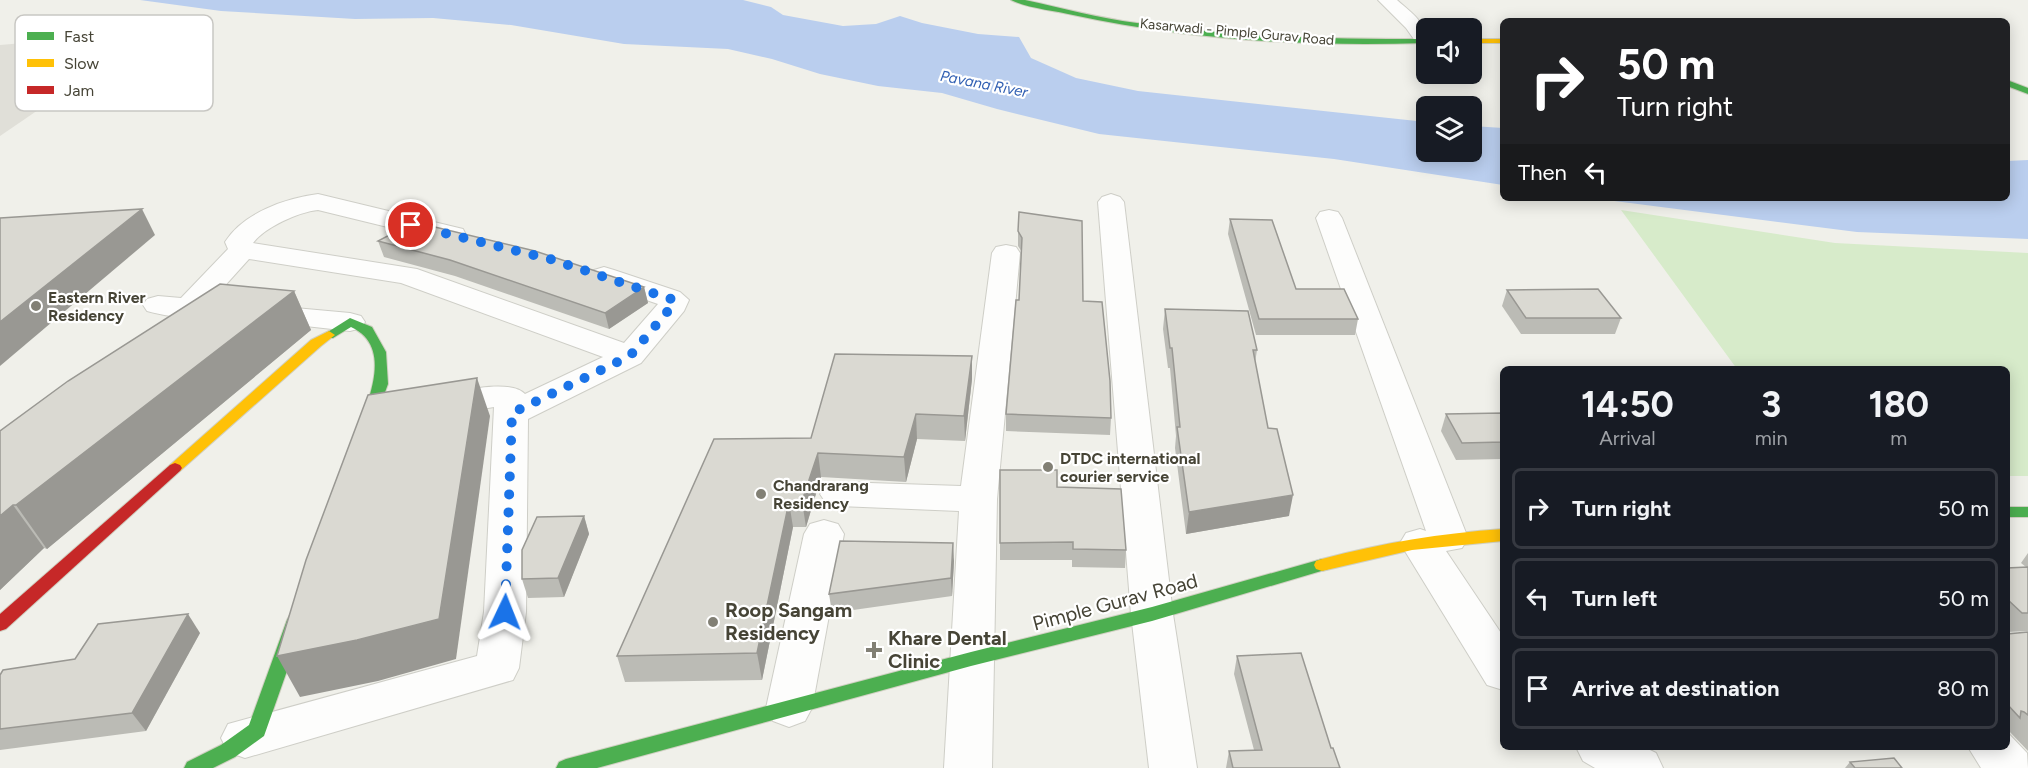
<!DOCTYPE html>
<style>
body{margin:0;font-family:Figtree,sans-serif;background:#20242c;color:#f1f3f6;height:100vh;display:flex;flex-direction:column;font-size:22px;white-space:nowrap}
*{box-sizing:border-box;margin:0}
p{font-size:20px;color:#9ea1a6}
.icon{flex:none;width:33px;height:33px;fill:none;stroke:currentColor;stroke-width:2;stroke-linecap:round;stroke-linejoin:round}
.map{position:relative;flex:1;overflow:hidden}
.sheet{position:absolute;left:1500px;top:366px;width:510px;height:384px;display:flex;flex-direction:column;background:#171b24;border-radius:9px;box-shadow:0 3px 15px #0003}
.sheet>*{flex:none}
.banner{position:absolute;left:1500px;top:18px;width:510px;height:183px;border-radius:9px;box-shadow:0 3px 15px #0003;background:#202124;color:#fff;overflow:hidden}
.controls{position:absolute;left:1416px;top:18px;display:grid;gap:12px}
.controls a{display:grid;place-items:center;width:66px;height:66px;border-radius:9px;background:#171b24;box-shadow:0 3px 15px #0003;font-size:30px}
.pin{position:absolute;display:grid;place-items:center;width:51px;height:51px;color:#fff;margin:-26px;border:3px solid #fff;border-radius:50%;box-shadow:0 2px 6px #0007}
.me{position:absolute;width:66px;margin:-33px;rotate:2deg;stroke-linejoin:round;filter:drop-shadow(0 0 4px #0008)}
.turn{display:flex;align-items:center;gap:21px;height:126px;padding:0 18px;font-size:27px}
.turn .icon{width:78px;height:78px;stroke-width:2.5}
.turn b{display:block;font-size:42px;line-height:51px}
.then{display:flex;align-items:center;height:57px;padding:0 18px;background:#0003;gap:12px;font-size:22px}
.eta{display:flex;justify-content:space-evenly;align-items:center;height:102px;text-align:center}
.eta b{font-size:36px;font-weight:700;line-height:42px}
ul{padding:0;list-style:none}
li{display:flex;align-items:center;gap:18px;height:81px;margin:0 12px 9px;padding:0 6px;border:3px solid #363941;border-radius:9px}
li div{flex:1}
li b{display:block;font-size:22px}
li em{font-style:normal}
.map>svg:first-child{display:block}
.industrial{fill:#e0dfd8}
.green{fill:#d7ebca}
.water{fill:#baceee}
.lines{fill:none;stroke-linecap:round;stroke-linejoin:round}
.street-casing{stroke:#cecec7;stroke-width:2}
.fast-casing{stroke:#d0d0c2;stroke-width:2}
.slow-casing{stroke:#d0d0c2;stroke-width:2}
.jam-casing{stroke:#d0d0c2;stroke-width:2}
.street{fill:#fdfdfc;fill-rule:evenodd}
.fast{fill:#4caf50;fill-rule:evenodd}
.slow{fill:#ffc107;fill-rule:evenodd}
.jam{fill:#c62828;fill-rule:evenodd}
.wall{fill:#bbbbb5}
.shaded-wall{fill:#999893}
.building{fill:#dad9d2;stroke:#999893;stroke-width:1.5}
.route{stroke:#1a73e8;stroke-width:10;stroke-dasharray:0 18}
.poi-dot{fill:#828075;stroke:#fff;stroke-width:2}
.labels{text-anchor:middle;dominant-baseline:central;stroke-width:4.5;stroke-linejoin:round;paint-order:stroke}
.far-street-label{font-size:14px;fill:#464436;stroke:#fff}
.far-water-label{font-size:15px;font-style:italic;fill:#2f5eb2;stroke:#fff}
.poi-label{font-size:16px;font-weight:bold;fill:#464436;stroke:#fff;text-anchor:start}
.near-street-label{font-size:20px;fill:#464436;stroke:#fff}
.near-poi-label{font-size:20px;font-weight:bold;fill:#464436;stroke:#fff;text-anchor:start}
.key{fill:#fff;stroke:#c8c7c3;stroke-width:1.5}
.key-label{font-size:16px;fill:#464436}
</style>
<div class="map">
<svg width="2028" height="768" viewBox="0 0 2028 768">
<rect width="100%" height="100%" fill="#f0f0ea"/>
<!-- industrial -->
<polygon class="industrial" points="70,39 126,50 0,136 0,45"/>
<!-- green -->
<polygon class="green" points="1621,210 1835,243 2028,253 2028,476 2007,476 2007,369 1737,369"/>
<!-- water -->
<g class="water">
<polygon points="140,0 743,0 771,7 783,15 843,26 876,24 900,16 922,23 978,34 1019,37 1031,58 1076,78 1138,91 1426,122 1426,152 1472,152 1472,126 1503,128 1503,185 1334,159 1099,134 997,109 942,93 878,86 820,74 772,59 728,49 624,44 511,25 433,18 355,19 221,11"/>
<polygon points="2028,160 2028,239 1857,232 1591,198 2007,198 2007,161"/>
</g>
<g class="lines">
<defs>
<g id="street">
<path d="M1378 0H1397C1415 16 1426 21 1426 46L1418 45 1406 28Z"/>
<path d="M318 194 463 229 466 235 463 241 453 243 318 210C298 212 264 228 253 243L417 269 624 343 658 304 594 282 590 276 594 270 604 267 614 270 680 292 689 300 684 311 641 363 528 419 526 612 519 668 513 680 245 758 228 752 221 738 228 724 477 656 484 612 494 407 440 416 428 413 423 406 428 399C450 393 509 377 525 394L603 357 401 283 249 259 212 300 222 303 226 309 222 315C200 321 169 317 147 311L143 305 147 299 158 296 181 298 228 249 225 242C243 213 286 198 318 194Z"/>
<polygon points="1111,194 1120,197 1124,202 1173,614 1197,768 1149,768 1131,614 1098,202 1102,197"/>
<polygon points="1329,210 1338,212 1342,218 1468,538 1462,548 1446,551 1503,636 1503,690 1487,685 1400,543 1406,533 1420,529 1426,531 1316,218 1320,212"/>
<polygon points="1006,245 1016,247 1020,253 997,499 992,768 944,768 959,511 839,506 826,503 820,494 826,485 839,482 961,486 992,253 996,247"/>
<polygon points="262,305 350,313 361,316 365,322 361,328 350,331 251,320 247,314 251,308"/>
<polygon points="824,520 838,524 844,534 812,708 805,721 789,727 773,721 766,708 804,534 810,524"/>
<polygon points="2007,732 2027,753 2028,768 1981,768 1968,747 2007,747"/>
<polygon points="1576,747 1644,747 1656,753 1663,768 1595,768 1583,761"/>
</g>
<g id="fast">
<path d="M1011 0H1025C1062 8 1099 18 1137 23 1233 37 1329 39 1426 39V43C1309 47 1188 40 1073 15 1056 11 1026 8 1011 0Z"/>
<polygon points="2007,80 2028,88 2028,94 2007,86"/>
<path d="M350 318 372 327 386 352 388 384 369 436 362 440 355 436C367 404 395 347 351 327L333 338H325L323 335Z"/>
<rect x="2007" y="507" width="21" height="10"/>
<polygon points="1322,559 1328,561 1330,565 1328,569 1152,621 971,666 597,768 556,768 559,762 566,759 971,652 1152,607"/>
<polygon points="296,613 302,615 305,620 264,736 235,757 213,768 184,768 187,762 221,745 249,725 287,620 290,615"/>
</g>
<g id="slow">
<rect x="1472" y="39" width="31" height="4"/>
<polygon points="329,331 335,335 321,346 180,471 170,471 168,468 170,465 311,340"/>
<path d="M1503 529V541L1412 550 1322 571 1316 569 1314 565 1316 561 1322 559C1382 543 1441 533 1503 529Z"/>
</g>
<polygon id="jam" points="175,463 180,465 182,468 180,471 6,629 0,631 0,614 170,465"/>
</defs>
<!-- street casing -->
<use href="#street" class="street-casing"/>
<!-- fast casing -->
<use href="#fast" class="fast-casing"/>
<!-- slow casing -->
<use href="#slow" class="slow-casing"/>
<!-- jam casing -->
<use href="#jam" class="jam-casing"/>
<!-- street -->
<use href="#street" class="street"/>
<!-- fast -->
<use href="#fast" class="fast"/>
<!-- slow -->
<use href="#slow" class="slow"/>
<!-- jam -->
<use href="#jam" class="jam"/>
</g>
<!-- wall -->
<g class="wall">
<polygon points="1230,219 1296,289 1358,319 1355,335 1256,335 1228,234"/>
<polygon points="1018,231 1083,301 1111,418 1110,435 1006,431 1006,414 1019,300 1022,252 1018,246"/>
<polygon points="378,241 644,287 648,303 609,329 455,276 384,257"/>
<polygon points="1507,290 1621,318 1615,334 1521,334 1502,306"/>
<polygon points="294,291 311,330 47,549 44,548 0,590 0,431"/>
<polygon points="1165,309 1257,350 1255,363 1268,428 1289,516 1186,534 1175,448 1176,436 1170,368 1168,368 1163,329"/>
<polygon points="972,356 972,379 965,441 917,439 906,482 821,477 806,527 793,527 762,680 625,682 617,656 811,438"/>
<polygon points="1503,413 1503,459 1456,460 1441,431 1446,414"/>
<polygon points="1000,470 1057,487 1126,550 1125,568 1072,567 1072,560 1000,560"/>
<polygon points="584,516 589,534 564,597 528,598 522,579"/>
<polygon points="2028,553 2028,631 2007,632 2007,568 2026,567 2021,563"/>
<polygon points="954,561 952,596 832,613 829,594"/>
<polygon points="2028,632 2028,751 2009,731 2007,734 2007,634"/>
<polygon points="200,633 146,731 0,750 0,675"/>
<polygon points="1237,656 1331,748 1340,768 1226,768 1229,751 1254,750 1234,674"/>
<polygon points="1850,762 1902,768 1845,768"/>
</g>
<!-- shaded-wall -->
<g class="shaded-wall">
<polygon points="142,209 155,235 0,366 0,322"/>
<polygon points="644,287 648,303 609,329 605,313"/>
<polygon points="294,291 311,330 47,549 16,505"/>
<polygon points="972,356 972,379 965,441 964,416"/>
<polygon points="477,378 490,416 456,659 378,681 300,697 277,656"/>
<polygon points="916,414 917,439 906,482 904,457"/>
<polygon points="818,453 821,477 806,527 802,501"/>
<polygon points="1293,495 1289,516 1186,534 1189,512"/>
<polygon points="789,502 793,527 762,680 757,653"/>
<polygon points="13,505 44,548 0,590 0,516"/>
<polygon points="584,516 589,534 564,597 558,578"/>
<polygon points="953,543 954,561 952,596 951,578"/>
<polygon points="188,614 200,633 146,731 132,713"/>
</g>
<!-- building -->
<g class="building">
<polygon points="142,209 0,322 0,218"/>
<polygon points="1019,212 1082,221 1083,301 1102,302 1110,381 1111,418 1006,414 1016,300 1019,300 1022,238 1018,231"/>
<polygon points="1230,219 1272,220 1296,289 1344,289 1358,319 1259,319"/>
<polygon points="414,222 535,251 644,287 605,313 450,260 378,241"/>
<polygon points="220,284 294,291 16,505 13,505 0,516 0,431 68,381"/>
<polygon points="1598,289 1621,318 1526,318 1507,290"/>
<polygon points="1165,309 1248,311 1257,350 1253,350 1268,428 1277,429 1293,495 1189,512 1177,427 1180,427 1172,348 1170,348"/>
<polygon points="835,354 972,356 964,416 916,414 904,457 818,453 802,501 789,502 757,653 617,656 714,439 811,438"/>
<polygon points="477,378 439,619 357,640 277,656 306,560 368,395"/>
<polygon points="1503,413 1503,442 1462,443 1446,414"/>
<polygon points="1000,470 1057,470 1057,487 1121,489 1126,550 1073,549 1073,542 1000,543"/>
<polygon points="584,516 558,578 522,579 522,550 537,517"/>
<polygon points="840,541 953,543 951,578 829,594"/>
<polygon points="2028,567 2028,613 2022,613 2007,599 2007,568"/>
<polygon points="188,614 132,713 0,729 0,675 3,670 75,659 98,624"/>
<polygon points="2028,632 2028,715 2024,712 2021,711 2020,718 2007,704 2007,634"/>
<polygon points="1301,653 1331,748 1333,748 1340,768 1233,768 1229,751 1262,750 1237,656"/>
<polygon points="1894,758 1902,768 1855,768 1850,762"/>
</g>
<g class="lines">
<!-- route -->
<polyline class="route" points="411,225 550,259 674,300 673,305 630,356 512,413 505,612"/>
</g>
<!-- markers -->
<g class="poi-dot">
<circle cx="36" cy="306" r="6"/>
<circle cx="1048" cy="467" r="6"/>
<circle cx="761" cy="494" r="6"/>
<circle cx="713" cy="622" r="6"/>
<path d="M871 641h6v6h6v6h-6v6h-6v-6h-6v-6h6z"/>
</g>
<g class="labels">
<!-- far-street labels -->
<g class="far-street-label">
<text transform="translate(1237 32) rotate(5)">Kasarwadi - Pimple Gurav Road</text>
</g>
<!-- far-water labels -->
<g class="far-water-label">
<text transform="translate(984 84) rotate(11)">Pavana River</text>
</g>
<!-- poi labels -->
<g class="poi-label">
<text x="48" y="297">Eastern River<tspan x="48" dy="18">Residency</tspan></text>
<text x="1060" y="458">DTDC international<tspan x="1060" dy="18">courier service</tspan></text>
<text x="773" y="485">Chandrarang<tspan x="773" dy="18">Residency</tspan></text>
</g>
<!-- near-street labels -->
<g class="near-street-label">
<text transform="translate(1115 602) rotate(-15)">Pimple Gurav Road</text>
</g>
<!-- near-poi labels -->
<g class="near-poi-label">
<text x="725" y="610">Roop Sangam<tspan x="725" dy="23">Residency</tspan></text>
<text x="888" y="638">Khare Dental<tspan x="888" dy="23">Clinic</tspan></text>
</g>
</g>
<!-- legend -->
<rect x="15" y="15" width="198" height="96" rx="9" class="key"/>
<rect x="27" y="32" width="27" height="8" fill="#4caf50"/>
<rect x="27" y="59" width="27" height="8" fill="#ffc107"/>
<rect x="27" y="86" width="27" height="8" fill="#c62828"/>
<g class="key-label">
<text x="64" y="42">Fast</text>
<text x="64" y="69">Slow</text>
<text x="64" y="96">Jam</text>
</g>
</svg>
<div class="controls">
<a><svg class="icon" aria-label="sound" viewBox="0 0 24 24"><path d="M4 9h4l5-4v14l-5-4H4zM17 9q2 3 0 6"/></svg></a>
<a><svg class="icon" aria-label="layers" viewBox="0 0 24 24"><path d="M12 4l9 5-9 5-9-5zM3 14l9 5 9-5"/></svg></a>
</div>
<div class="pin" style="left:411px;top:225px;background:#d93025"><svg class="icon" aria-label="arrive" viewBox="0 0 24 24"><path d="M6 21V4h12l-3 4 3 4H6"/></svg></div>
<svg class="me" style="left:505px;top:612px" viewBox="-20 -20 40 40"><path d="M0-17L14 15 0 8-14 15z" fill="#1a73e8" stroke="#fff" stroke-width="4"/></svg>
<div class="banner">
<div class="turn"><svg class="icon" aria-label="right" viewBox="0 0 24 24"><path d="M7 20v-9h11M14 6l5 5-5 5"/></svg><div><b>50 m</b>Turn right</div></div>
<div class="then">Then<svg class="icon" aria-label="left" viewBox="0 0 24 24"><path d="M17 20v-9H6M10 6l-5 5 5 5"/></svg></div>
</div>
<section class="sheet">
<div class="eta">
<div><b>14:50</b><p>Arrival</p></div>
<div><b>3</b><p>min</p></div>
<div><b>180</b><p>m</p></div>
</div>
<ul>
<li><svg class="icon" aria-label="right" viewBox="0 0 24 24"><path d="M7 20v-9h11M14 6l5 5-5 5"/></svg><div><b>Turn right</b></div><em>50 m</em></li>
<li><svg class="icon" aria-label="left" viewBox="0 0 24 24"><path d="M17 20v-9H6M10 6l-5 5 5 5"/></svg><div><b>Turn left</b></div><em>50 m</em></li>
<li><svg class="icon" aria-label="arrive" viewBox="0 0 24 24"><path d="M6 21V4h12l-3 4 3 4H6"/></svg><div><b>Arrive at destination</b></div><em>80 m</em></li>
</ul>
</section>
</div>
